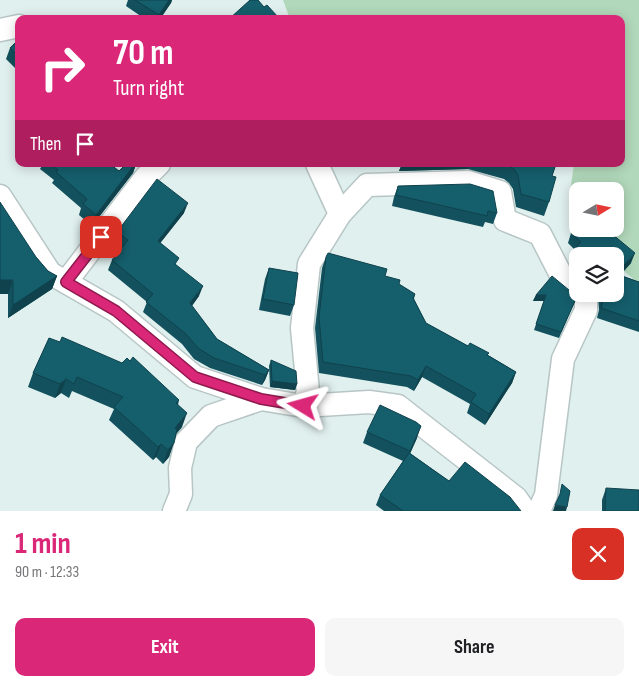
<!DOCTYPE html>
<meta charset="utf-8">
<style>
body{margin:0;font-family:"Sofia Sans Condensed",sans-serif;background:#f6f6f6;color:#202124;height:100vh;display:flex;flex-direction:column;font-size:19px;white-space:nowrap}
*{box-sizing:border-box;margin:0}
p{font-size:16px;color:#757577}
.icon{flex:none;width:28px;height:28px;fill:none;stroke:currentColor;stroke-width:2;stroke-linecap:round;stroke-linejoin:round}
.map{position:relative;height:511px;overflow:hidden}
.drawer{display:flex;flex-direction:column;background:#fff;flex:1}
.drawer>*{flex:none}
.top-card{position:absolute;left:15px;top:15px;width:610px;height:152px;border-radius:10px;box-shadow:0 2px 12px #0003;background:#db2777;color:#fff;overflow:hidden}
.needle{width:32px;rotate:80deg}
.fabs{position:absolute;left:569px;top:182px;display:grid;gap:10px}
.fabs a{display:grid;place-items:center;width:55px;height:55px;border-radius:10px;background:#fff;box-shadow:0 2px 12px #0003;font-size:25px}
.pin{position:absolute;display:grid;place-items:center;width:42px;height:42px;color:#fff;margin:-21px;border-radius:10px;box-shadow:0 2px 8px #0006}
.me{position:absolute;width:55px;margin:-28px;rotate:278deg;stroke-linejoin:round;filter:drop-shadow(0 0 4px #0008)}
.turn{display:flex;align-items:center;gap:18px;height:105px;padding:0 15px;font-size:22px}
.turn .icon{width:65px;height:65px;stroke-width:2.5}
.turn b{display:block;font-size:35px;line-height:42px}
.then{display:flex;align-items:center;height:48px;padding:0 15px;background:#0003;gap:10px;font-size:19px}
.round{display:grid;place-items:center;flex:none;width:52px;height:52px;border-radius:10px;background:#f6f6f6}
.head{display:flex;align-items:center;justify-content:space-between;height:85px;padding:0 15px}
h1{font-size:30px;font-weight:700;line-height:38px;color:#db2777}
.action{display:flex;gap:10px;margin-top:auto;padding:10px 15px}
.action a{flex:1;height:58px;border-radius:10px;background:#db2777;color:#fff;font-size:20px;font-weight:700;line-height:58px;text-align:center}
.action a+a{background:#f6f6f6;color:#202124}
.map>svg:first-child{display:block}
.green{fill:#b1d8ba}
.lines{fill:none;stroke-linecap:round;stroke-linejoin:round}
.street-casing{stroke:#b7c6c5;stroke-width:25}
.street{stroke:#fff;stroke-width:22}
.wall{fill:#12515d}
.shaded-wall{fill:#0f424c}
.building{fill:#155e6c;stroke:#0f424c}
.route-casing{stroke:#8e194d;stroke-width:12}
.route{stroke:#db2777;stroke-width:9}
</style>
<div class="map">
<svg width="639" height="511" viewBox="0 0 639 511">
<rect width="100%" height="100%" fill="#e0f0ef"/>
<!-- green -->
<path class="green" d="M283 0H639V284L615 263V256L585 229H615V191H578L577 219C565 203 572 182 574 164H621V19H290Z"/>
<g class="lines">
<defs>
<g id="street">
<polyline points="0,30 19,26"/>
<polyline points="317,164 340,214"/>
<polyline points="0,196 50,273 116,311 195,377 261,399 303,406 369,402 398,406 516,498 525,511"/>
<polyline points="66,282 146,177 159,164"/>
<polyline points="303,406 308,392 302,328 309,264 340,214 367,185 468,182 500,192 505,220 540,234 561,275 578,289"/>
<polyline points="174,511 181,494 180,468 186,442 211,416 261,399"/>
<polyline points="539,511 546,495 563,359 586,310 586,296 584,294"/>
</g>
</defs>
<!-- street casing -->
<use href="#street" class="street-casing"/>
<!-- street -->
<use href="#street" class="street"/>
</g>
<!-- wall -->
<g class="wall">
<polygon points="128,0 172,0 171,3 160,19 145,19 126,6"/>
<polygon points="19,39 19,72 6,59 10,48"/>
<polygon points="43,164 110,164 119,171 126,164 136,164 133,173 92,226 79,215 81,208 52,183 54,180 40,169"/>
<polygon points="402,164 556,164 552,176 549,202 544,216 516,207 513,189 509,183 504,179 468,169 399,171"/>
<polygon points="398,186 497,213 493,224 485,222 483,227 392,206 394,197"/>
<polygon points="184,213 160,243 199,296 192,306 217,339 269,370 265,380 262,385 210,368 194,359 182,344 143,312 147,302 108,270 112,260 121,248 113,242 117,232"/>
<polygon points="571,233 631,263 620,275 639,282 639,332 597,318 599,310 598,294 615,294 578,256 578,272 571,267 569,261 572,251 574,249 568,243"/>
<polygon points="36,257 48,271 57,276 52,289 8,318 8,294 0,294"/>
<polygon points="326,257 385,276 415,294 414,299 426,323 468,346 488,355 516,372 512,383 485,425 467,413 470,404 422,377 414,391 407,387 319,373 315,328 322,268"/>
<polygon points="269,268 294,305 290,316 259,310 265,279"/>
<polygon points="536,295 575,301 559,338 534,330 544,301 533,301"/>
<polygon points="49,338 179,400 178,405 182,427 176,434 169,457 163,464 156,457 153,460 109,420 114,409 72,391 69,398 61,393 55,398 28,387 33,373"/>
<polygon points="271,360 297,384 295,390 270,387 269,366"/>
<polygon points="367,432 417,438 410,453 449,481 521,511 384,511 376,505 380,495 403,461 363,443"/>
<polygon points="606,488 639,511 602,511 602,500"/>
</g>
<!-- shaded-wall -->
<g class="shaded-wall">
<polygon points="169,0 172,0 171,3 160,19 158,19 159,15"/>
<polygon points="135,164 136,164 133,173 92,226 96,215"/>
<polygon points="402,164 470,164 468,169 399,171"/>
<polygon points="188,203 184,213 154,251 158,241"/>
<polygon points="635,253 631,263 615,281 616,274"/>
<polygon points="57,276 52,289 8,318 13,305"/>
<polygon points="0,280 13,280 8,294 0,294"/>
<polygon points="203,286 199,296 186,313 190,303"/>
<polygon points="536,295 546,295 544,301 533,301"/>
<polygon points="426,366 422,377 414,391 418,380"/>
<polygon points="269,370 265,380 262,385 265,375"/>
<polygon points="516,372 512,383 485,425 489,414"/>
<polygon points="66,379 61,393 55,398 60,384"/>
<polygon points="272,381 297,384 295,390 270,387"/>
<polygon points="187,413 182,427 170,441 175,428"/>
<polygon points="421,426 417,438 406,463 410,451"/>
<polygon points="174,443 169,457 163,464 168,450"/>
<polygon points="161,444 156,457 153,460 158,447"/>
<polygon points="555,505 567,507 566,511 553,511"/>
</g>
<!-- building -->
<g class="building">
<polygon points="135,0 169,0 159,15"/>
<polygon points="250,0 258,0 264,7 267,5 279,18 278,19 229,19"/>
<polygon points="19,39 19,57 10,48"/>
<polygon points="51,164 110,164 119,171 126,164 135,164 96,215 83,204 87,199 56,172 58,170"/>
<polygon points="503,164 556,164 552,176 556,177 549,202 521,194 518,175 514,169 509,166"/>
<polygon points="157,179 188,203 158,241 179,258 175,264 203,286 190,303 217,339 269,370 265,375 214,358 198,348 186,334 146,302 153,294 112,260 128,240 117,232"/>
<polygon points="470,184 493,191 497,213 488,211 487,216 396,195 398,186"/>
<polygon points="0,202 36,257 48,271 57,276 13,305 13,280 0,280"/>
<polygon points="578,226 578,229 606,229 635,253 616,274 639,282 639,321 601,308 603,300 602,294 615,294 615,256 578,256 578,259 575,256 572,251 581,242 571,233"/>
<polygon points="328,253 387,269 385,276 400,280 399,284 415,294 413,298 426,323 468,346 470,343 489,353 487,355 516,372 489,414 471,402 476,394 426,366 418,380 411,376 323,362 319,317 326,257"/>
<polygon points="269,268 298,273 294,305 263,299"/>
<polygon points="552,276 575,295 575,301 561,332 536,324 546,295 536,295"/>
<polygon points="62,337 122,363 127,358 130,361 133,357 179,400 176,403 187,413 175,428 177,429 174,443 168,450 161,444 158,447 114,407 123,397 77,377 74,384 66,379 60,384 33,373 49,338 60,342"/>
<polygon points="271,360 296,371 297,384 272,381"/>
<polygon points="380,405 416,422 421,426 410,451 367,432"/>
<polygon points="409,453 449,481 465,462 510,497 521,511 403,511 380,495"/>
<polygon points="562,484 570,491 567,507 555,505 560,494"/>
<polygon points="606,488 639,490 639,511 605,511"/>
</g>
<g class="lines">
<defs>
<polyline id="route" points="101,237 66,282 116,311 195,377 261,399 303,406"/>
</defs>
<!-- route casing -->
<use href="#route" class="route-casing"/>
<!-- route -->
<use href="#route" class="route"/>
</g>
</svg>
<div class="fabs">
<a><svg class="needle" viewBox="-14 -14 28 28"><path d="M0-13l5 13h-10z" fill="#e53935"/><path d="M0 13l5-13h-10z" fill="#757577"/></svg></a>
<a><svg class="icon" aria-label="layers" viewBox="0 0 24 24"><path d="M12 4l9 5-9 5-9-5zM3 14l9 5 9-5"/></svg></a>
</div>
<div class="pin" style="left:101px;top:237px;background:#d93025"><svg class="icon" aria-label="arrive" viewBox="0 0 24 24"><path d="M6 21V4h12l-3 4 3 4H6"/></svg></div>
<svg class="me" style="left:303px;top:406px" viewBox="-20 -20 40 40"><path d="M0-17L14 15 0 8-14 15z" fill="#db2777" stroke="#fff" stroke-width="4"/></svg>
<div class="top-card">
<div class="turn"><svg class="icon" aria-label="right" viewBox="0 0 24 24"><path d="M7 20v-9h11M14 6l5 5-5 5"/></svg><div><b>70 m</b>Turn right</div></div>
<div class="then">Then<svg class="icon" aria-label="arrive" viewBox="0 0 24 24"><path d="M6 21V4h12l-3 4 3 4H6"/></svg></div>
</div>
</div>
<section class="drawer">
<div class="head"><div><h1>1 min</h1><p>90 m · 12:33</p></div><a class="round" style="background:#d93025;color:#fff"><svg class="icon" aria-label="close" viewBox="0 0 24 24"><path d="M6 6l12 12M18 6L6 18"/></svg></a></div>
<div class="action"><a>Exit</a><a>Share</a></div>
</section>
